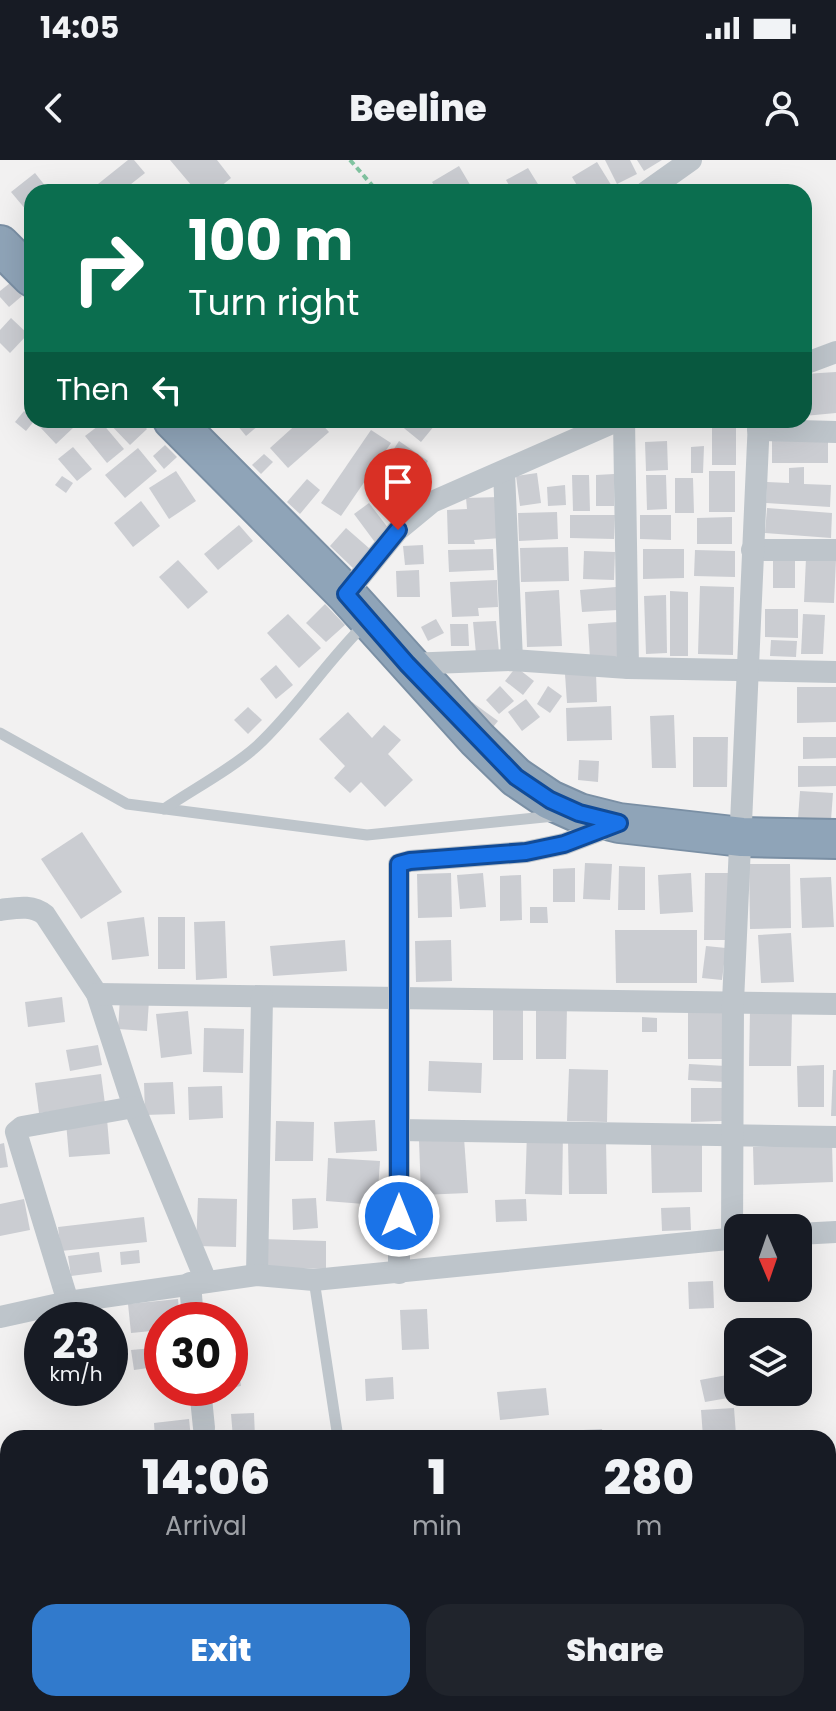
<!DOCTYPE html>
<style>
body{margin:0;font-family:Poppins,sans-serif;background:#20242c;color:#f1f3f6;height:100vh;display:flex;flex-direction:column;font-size:30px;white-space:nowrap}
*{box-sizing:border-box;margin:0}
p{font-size:26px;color:#9ea1a6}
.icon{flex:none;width:44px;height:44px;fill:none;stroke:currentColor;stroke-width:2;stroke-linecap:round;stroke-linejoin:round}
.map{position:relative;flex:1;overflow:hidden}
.panel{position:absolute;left:0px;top:1270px;width:836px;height:282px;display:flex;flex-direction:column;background:#171b24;border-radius:24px 24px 0 0;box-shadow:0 8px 32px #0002}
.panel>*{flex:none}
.guide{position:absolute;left:24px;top:24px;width:788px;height:244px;border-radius:24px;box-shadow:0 8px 32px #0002;background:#0b6e4f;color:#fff;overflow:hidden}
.needle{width:52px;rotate:178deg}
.buttons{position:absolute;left:724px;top:1054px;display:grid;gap:16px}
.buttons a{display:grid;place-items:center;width:88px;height:88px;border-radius:16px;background:#171b24;box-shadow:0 8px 32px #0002;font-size:40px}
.speed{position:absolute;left:24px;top:1142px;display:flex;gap:16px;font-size:40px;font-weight:700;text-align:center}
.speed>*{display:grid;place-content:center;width:104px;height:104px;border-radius:50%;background:#171b24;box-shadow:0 8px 32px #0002;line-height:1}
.speed small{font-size:20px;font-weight:400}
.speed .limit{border:12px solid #d22;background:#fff;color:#111}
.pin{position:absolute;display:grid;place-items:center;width:68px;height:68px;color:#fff;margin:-82px -34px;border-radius:50% 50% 50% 0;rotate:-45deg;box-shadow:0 0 8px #0007}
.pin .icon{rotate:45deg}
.me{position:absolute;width:88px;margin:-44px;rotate:0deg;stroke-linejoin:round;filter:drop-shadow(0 0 6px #0008)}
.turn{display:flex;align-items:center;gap:28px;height:168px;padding:0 32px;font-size:36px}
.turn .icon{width:104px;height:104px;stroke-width:2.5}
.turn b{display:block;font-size:56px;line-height:68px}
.then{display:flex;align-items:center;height:76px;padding:0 32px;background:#0003;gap:16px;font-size:30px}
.eta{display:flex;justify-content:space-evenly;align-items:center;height:136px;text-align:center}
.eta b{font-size:48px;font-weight:800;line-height:56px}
.action{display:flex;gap:16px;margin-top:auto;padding:16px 32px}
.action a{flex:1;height:92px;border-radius:24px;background:#317acc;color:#fff;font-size:32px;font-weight:800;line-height:92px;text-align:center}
.action a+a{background:#20242c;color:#f1f3f6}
.status{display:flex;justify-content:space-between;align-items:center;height:56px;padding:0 40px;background:#171b24;direction:ltr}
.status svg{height:22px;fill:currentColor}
header{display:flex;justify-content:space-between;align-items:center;height:104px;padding:0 32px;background:#171b24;font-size:36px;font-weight:800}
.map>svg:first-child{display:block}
.building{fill:#cbcdd2}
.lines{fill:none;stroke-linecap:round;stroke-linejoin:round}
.highway-casing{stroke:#7a8fa4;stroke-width:42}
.path{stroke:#81c4a1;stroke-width:4;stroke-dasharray:6 4;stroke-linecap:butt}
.lane{stroke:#bec5cb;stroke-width:11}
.street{stroke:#bec5cb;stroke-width:22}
.highway{stroke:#8fa4b8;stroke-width:38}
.route-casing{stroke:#114b97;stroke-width:20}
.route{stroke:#1a73e8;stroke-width:14}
</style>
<div class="status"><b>14:05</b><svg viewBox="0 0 49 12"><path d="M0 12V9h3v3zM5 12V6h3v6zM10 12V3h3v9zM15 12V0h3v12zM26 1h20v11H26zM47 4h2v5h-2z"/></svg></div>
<header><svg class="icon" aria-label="back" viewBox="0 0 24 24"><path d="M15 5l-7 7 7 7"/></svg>Beeline<svg class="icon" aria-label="person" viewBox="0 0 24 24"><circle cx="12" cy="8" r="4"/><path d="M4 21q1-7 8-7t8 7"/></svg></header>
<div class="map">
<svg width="836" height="1551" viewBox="0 0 836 1551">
<rect width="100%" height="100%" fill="#f2f1f1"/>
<!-- building -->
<g class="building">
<polygon points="128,0 134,0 145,13 121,32 88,32"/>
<polygon points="170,0 217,0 231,18 214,32 197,32"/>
<polygon points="605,0 630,0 637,14 617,24"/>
<polygon points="637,0 662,0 644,11"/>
<polygon points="597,2 613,28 606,32 581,32 572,17"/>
<polygon points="459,6 472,28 465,32 438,32 432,22"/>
<polygon points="528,8 541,29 536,32 513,32 506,20"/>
<polygon points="35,13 50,32 32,32 32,57 11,32"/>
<polygon points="10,123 22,136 9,147 0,137 0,131"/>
<polygon points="11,158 28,174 10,193 0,183 0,170"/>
<polygon points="836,212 836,253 804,256 804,214"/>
<polygon points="24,251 35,260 26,271 15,262"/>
<polygon points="45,260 67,260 74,267 56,284 39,266"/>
<polygon points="106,260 138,260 147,269 130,285"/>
<polygon points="233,260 265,260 246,276"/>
<polygon points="301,260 318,260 329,272 288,308 270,288"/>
<polygon points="394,260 439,260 421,282"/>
<rect x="712" y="260" width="24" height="45"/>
<polygon points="102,263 124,289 107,303 85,276"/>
<polygon points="371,270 391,283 341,356 321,343"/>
<polygon points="772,276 828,277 828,303 772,303"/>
<polygon points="399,281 428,301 405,336 376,317"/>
<polygon points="667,281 668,310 646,311 645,282"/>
<polygon points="165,285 177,297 164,309 153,296"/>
<polygon points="704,286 703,313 691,313 691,287"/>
<polygon points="73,287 92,309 77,321 58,299"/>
<polygon points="138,288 157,311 125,338 105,315"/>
<polygon points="264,294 273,302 261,314 252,305"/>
<polygon points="804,307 804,324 831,325 830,347 766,343 767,322 789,323 789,308"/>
<polygon points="176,311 196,341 169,359 149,328"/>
<rect x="709" y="311" width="26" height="41"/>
<polygon points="537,313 541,343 520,346 516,316"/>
<polygon points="614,314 614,346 596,346 596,315"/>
<polygon points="572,315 589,315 590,351 573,351"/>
<polygon points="646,315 666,315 667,349 647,350"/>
<polygon points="62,316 73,323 66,333 55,325"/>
<polygon points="675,318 693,318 694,353 675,353"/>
<polygon points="307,319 320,330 300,354 287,342"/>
<polygon points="565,325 566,345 548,346 547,327"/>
<polygon points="499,337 501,378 474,380 475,384 448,384 447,350 467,349 466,338"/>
<polygon points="141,341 160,366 133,387 114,363"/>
<polygon points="369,343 392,373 377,385 354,354"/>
<polygon points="767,348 832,353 831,378 765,373"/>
<polygon points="557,352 558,379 519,381 518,353"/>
<polygon points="570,355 615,355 614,379 570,378"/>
<polygon points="640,355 671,355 671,380 640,379"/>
<polygon points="732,357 732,384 697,384 697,358"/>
<polygon points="239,365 253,381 218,410 204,394"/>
<polygon points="346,368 370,389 353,408 330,386"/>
<polygon points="423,385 424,404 405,405 403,386"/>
<polygon points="568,387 569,421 521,422 520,388"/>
<polygon points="493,389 494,410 449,412 448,390"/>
<polygon points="643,389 684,389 684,418 643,419"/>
<polygon points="695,390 735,391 735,417 694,416"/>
<polygon points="584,391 615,392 614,420 583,419"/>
<polygon points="806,398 836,399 834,443 804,442"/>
<rect x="773" y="399" width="22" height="29"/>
<polygon points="178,400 208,432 188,449 159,417"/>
<polygon points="419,410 420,437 397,437 396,411"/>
<polygon points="497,420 498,447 478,448 479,456 452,457 450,422"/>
<polygon points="700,426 734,427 733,495 698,494"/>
<polygon points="616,427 618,450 582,452 580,430"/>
<polygon points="559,430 562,486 527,487 525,432"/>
<polygon points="670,431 688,432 688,496 670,496"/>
<polygon points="666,435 667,493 646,494 644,436"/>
<polygon points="325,444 345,465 326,482 306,463"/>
<polygon points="765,449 798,449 798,478 765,477"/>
<polygon points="288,454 321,488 299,508 267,473"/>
<polygon points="803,454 825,455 823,494 801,494"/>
<polygon points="436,459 444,473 428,481 421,467"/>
<polygon points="496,461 499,492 476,494 473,462"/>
<polygon points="617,462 620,496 590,498 588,464"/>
<polygon points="450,464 468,464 469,486 451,486"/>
<polygon points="771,480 797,481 796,497 770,496"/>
<polygon points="276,505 293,525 276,539 260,519"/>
<polygon points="516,507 534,521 523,535 505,521"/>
<polygon points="596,513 597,542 567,543 565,514"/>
<polygon points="500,526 514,541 499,554 486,540"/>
<polygon points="548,526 562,536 550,553 537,544"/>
<polygon points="797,527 836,527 836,562 797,563"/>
<polygon points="526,539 540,557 522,571 508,552"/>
<polygon points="472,542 498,561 489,572 463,553"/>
<polygon points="611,546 612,580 567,581 566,548"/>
<polygon points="248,547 262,560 248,574 234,560"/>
<polygon points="348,552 372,578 384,565 401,580 388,594 413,620 385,647 361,622 350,633 334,618 345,606 319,579"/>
<polygon points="674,555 676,608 652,608 650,556"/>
<polygon points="693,577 728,577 727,627 693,627"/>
<polygon points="803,577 836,577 836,598 803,599"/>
<polygon points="579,600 599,601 598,622 578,620"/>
<polygon points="798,606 836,606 836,626 798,627"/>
<polygon points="800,631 833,633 831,660 798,659"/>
<polygon points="82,672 122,732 81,759 41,699"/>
<polygon points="585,703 612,704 610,740 583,739"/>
<polygon points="749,704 790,704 791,768 750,769"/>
<polygon points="619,706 645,707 645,750 618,750"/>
<polygon points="575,708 575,742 553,742 553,709"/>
<polygon points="451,713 452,757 418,758 417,714"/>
<polygon points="483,713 486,747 460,749 457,715"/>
<polygon points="691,713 693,752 660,754 658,715"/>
<polygon points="705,713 729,713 729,780 704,780"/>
<polygon points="521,715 522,760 500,761 500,716"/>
<polygon points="831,717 834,767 802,768 800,718"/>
<polygon points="530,747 547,747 548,763 530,763"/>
<polygon points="144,757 149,796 112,800 107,762"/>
<rect x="158" y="757" width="27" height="52"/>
<polygon points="225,761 227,818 196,820 194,762"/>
<polygon points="615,770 697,770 697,823 616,823"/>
<polygon points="791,773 794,822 761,823 758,775"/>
<polygon points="345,780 347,811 273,816 270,786"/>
<polygon points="451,780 452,821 416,822 415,781"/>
<polygon points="706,786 726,788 722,820 702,818"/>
<polygon points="62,837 65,862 28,867 25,842"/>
<polygon points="120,839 149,840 147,871 118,869"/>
<polygon points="493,846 523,847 523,900 493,900"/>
<polygon points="536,846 567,846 566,899 536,899"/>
<polygon points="688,847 727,847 728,899 688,899"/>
<polygon points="750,850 792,851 791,906 749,906"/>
<polygon points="188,851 192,894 161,898 156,854"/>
<polygon points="642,857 657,858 657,872 642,872"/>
<polygon points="204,868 244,869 243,913 203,912"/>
<polygon points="98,885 102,905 70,911 66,890"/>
<polygon points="429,901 482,903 481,933 428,931"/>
<polygon points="689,904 726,906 725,922 688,920"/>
<polygon points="824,905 824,947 798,947 797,906"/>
<polygon points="569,909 608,910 607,962 567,961"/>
<polygon points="833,910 836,910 836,956 831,956"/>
<polygon points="101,914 105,944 39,953 35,923"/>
<polygon points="173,922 175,954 145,955 144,923"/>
<polygon points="222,926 223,958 189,960 188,927"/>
<polygon points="691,928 722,928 723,961 691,962"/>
<polygon points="107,959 110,994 69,997 66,962"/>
<polygon points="375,960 377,991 336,993 334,962"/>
<polygon points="276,961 314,962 313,1001 275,1001"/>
<polygon points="527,972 563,973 562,1035 525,1034"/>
<polygon points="464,978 468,1033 421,1035 419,980"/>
<polygon points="606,980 607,1034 569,1034 568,981"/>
<polygon points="4,983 8,1007 0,1008 0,984"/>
<polygon points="832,984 833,1022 754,1025 753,987"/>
<polygon points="651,985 702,985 702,1032 652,1033"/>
<polygon points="328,998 380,1001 377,1045 326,1041"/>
<polygon points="198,1038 237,1039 236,1087 196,1086"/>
<polygon points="316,1038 318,1068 293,1070 292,1039"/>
<polygon points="24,1039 30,1070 0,1076 0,1044"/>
<polygon points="526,1039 527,1061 496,1062 495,1040"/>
<polygon points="690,1047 691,1070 662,1071 661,1048"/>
<polygon points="144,1057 147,1082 61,1091 58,1067"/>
<polygon points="262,1079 326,1081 326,1109 261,1107"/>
<polygon points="139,1090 140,1103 121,1105 120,1092"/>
<polygon points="99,1092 102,1112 71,1116 68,1096"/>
<polygon points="713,1121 714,1148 689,1149 688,1122"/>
<polygon points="178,1139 180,1160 162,1160 162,1170 131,1173 128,1144"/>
<polygon points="427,1149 429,1189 402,1190 400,1150"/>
<polygon points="156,1179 162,1179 162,1203 157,1203"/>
<polygon points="110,1181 117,1181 118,1205 110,1205"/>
<polygon points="153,1188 155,1207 134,1210 131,1190"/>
<polygon points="237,1196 241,1226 230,1228 230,1197"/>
<polygon points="738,1213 738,1232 751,1234 705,1242 700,1220"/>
<polygon points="393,1217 394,1239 366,1241 365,1219"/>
<polygon points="52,1228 86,1228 87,1239 53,1242"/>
<polygon points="546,1228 549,1255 500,1260 497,1232"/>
<polygon points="734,1248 736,1275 703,1277 701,1250"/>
<polygon points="254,1253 255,1278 233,1278 231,1254"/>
<polygon points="189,1259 191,1278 155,1278 154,1263"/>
<polygon points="602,1269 603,1278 583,1278 583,1270"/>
</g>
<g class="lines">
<defs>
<g id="highway">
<polyline points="0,85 32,117"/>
<polyline points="173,260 346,434 477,579 516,617 550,640 579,653 619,663 742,677 836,679"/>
</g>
</defs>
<!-- highway casing -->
<use href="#highway" class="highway-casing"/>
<!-- path -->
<polyline class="path" points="350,0 378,32"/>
<!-- lane -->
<g class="lane">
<polyline points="0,573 127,644 367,675 554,656"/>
<path d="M164 649C192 630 233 608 257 586 297 549 326 502 365 464"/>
<polyline points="314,1120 338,1278"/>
</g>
<!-- street -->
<g class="street">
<polyline points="646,32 691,0"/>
<polyline points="804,204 836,192"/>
<polyline points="624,260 628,508"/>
<polyline points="758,270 836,272"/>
<polyline points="504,312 512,500"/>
<polyline points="752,390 836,390"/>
<polyline points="346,434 398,370 432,342 619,260"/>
<polyline points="407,504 512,500 628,508 836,512"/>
<path d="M0 750C16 748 32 744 45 755L97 834 134 947 206 1121"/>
<polyline points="97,834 836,844"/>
<polyline points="399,970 836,977"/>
<polyline points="798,1074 836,1072"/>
<polyline points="732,1078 733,842 759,260"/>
<polyline points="399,1113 399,704 410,701 526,692 564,684 614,665"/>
<polyline points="257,1115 262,837"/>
<polyline points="190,1123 193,1160"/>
<polyline points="68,1142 16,972 22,967 134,947"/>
<polyline points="0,1157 68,1142 257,1115 314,1120 738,1078"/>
<polyline points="200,1228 204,1268"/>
</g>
<!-- highway -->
<use href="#highway" class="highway"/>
</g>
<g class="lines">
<defs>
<polyline id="route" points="398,370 346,434 407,504 516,617 550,640 579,653 619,663 564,684 526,692 410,701 399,704 399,1056"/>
</defs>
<!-- route casing -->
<use href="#route" class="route-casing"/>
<!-- route -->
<use href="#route" class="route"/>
</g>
</svg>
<div class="buttons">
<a><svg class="needle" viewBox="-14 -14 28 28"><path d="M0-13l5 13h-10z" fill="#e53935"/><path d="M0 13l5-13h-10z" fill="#9ea1a6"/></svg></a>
<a><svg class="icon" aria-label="layers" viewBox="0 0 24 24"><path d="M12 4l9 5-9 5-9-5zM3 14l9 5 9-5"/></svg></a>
</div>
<div class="speed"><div>23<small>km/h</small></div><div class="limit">30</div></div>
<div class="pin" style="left:398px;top:370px;background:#d93025"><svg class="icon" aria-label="arrive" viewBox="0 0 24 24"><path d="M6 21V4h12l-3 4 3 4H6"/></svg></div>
<svg class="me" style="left:399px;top:1056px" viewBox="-20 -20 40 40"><circle r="17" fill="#1a73e8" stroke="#fff" stroke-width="3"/><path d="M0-11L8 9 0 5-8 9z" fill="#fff"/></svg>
<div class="guide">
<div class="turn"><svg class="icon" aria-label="right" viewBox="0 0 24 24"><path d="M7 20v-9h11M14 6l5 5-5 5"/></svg><div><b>100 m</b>Turn right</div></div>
<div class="then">Then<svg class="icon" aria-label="left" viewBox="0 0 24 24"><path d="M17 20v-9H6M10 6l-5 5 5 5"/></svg></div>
</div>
<section class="panel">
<div class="eta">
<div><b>14:06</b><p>Arrival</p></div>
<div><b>1</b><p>min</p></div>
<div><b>280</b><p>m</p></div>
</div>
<div class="action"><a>Exit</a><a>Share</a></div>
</section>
</div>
